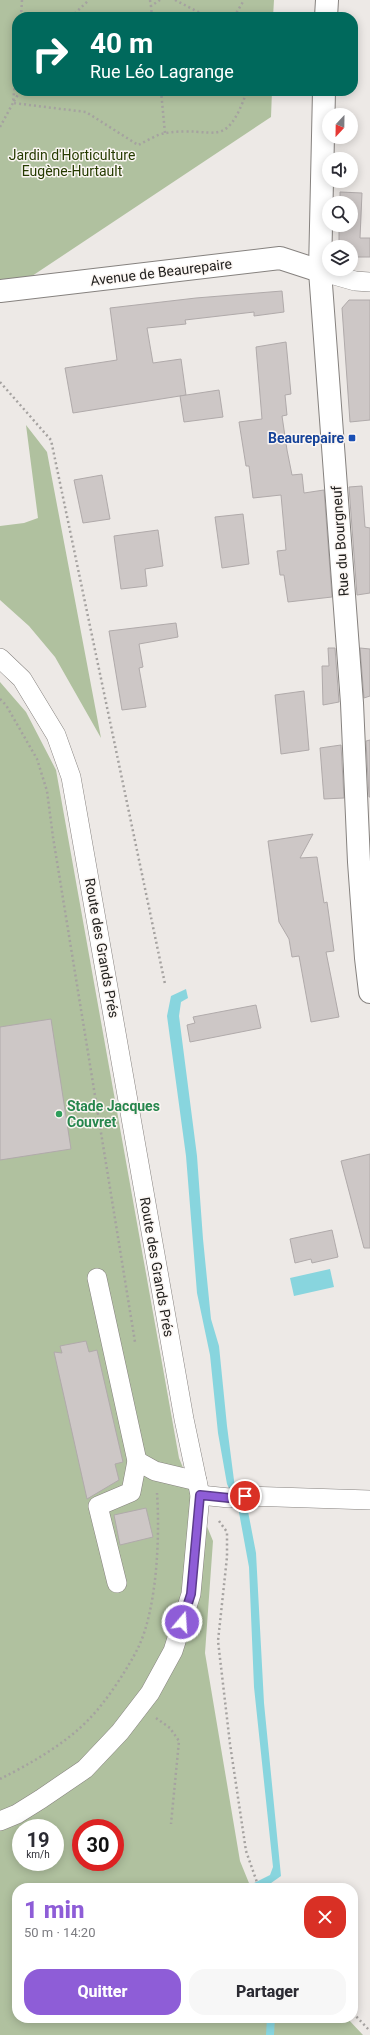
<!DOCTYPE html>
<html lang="fr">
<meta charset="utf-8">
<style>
body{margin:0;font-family:Roboto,sans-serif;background:#f7f7f7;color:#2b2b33;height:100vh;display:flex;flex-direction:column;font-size:15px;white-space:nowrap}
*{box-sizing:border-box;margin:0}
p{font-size:13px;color:#7c7c81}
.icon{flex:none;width:22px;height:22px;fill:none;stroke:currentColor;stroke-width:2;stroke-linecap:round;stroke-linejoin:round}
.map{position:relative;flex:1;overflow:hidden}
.drawer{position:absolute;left:12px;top:1883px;width:346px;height:140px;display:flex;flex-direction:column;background:#fff;border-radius:16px;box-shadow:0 2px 10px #0003}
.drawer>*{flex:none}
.top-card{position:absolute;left:12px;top:12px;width:346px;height:84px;border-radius:16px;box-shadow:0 2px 10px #0003;background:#00695c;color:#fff;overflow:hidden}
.needle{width:26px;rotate:202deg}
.controls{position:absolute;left:322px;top:108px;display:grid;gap:8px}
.controls a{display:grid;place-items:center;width:36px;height:36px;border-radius:50%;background:#fff;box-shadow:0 2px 10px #0003;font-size:20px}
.speed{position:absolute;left:12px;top:1819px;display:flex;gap:8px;font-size:20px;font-weight:700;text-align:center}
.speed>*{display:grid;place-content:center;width:52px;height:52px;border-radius:50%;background:#fff;box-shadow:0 2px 10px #0003;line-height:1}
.speed small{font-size:10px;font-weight:400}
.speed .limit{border:6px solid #d22;background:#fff;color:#111}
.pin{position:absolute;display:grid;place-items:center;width:34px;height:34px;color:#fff;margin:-17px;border:2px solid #fff;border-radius:50%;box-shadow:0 1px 4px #0007}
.me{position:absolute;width:44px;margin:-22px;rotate:18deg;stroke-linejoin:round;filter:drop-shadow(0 0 3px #0008)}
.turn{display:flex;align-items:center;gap:14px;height:84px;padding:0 12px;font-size:18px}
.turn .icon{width:52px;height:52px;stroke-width:2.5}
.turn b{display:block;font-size:28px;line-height:34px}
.round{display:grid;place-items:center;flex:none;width:42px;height:42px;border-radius:16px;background:#f7f7f7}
.head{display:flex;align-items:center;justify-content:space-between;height:68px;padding:0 12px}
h1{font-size:24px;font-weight:800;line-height:30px;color:#8e5dd7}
.action{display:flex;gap:8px;margin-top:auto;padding:8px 12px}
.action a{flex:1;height:46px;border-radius:16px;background:#8e5dd7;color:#fff;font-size:16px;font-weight:800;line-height:46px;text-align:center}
.action a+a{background:#f7f7f7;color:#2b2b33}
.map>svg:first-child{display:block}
.green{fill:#b0c19f;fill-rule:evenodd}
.water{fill:#88d5de}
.building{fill:#cdc7c6;stroke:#b0aaaa}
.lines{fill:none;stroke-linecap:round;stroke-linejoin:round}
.street-casing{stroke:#86827f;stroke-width:20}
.secondary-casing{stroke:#86827f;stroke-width:24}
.path{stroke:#a5a2a0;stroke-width:2.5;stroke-dasharray:2 3;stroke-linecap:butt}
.street{stroke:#fff;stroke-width:19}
.secondary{stroke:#fff;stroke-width:22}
.route-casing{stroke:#5c3c8c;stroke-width:10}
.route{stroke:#8e5dd7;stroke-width:7}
.transit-dot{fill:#1a4fb4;stroke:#fbf6f3;stroke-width:1.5}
.leisure-dot{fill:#2e9e5b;stroke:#fbf6f3;stroke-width:1.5}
.labels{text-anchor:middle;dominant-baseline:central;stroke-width:3;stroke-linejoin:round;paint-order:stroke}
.park-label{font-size:14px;fill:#263b00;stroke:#fbf6f3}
.street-label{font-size:14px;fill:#22211f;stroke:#fbf6f3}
.transit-label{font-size:14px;font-weight:bold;fill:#164399;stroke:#fbf6f3;text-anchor:end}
.leisure-label{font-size:14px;font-weight:bold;fill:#27864d;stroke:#fbf6f3;text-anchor:start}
</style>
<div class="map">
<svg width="370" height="2035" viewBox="0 0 370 2035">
<rect width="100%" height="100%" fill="#ede9e6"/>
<!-- green -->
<g class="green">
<polygon points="0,0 274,0 273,17 17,17 17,91 272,91 271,117 26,280 0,283"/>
<polygon points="26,425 47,452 101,738 55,657 29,626 0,600 0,526 24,523 38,518"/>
<path d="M0 682 26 712 56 770 179 1458 213 1541 205 1653 240 1861 251 1888H17V2018H347L363 2035H0ZM21 1828H55V1862H21ZM81 1828H115V1862H81Z"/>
</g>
<!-- water -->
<g class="water">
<polygon points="186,989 188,998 181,1002 179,1016 197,1156 203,1239 211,1319 219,1346 227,1426 235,1488 245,1506 247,1506 256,1553 264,1703 281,1876 264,1888 244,1888 270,1875 273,1867 254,1687 249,1567 238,1507 227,1484 218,1433 210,1355 197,1293 186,1156 167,1016 171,996"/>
<polygon points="330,1269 334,1287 294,1296 290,1278"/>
<polygon points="267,2018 275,2018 274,2035 266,2035"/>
</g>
<!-- building -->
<g class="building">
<polygon points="340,192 362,193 360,238 370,238 370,257 351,257 351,247 339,247 339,225 351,225 351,203 340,203"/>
<polygon points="282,291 284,312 254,316 254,312 185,320 186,324 147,328 153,363 181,359 186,395 73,413 65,368 117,360 110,308 196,298"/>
<polygon points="349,300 370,300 370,420 350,422 342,308"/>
<polygon points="286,342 291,394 285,395 287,415 282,416 287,450 292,475 302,474 304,493 324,490 332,597 288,602 284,575 280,575 277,551 286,550 281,495 253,498 249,466 246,466 239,422 262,419 256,347"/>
<polygon points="219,390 223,417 184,422 180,396"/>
<polygon points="102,475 110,519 83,523 74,480"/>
<polygon points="362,486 365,527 370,528 370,593 357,595 349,487"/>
<polygon points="243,514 249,564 222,568 215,517"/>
<polygon points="158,530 163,566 145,569 147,586 121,589 114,536"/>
<polygon points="176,623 178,637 139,644 143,667 139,668 146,707 122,710 109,631"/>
<polygon points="328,648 335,648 339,702 323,705 322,666 329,666"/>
<polygon points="360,648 370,649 370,696 364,698"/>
<polygon points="304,691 309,750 281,754 275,695"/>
<polygon points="370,740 370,797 369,797 366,741"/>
<polygon points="341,745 344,798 324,799 320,748"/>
<polygon points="313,834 300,858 317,857 324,903 327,902 334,951 326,952 339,1017 311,1022 299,956 292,957 289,939 279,922 268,841"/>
<polygon points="256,1005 261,1028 190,1042 187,1025 195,1023 193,1017"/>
<polygon points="51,1019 71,1149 0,1160 0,1027"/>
<polygon points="370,1154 370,1248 364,1248 341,1161"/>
<polygon points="332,1230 338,1257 312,1263 311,1259 295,1263 290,1239"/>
<polygon points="86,1341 89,1352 97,1350 123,1462 115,1464 119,1480 87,1499 54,1352 62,1353 60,1346"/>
<polygon points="146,1508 153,1537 120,1545 114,1515"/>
</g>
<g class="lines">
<defs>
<g id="street">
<polyline points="320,271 355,281 370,282"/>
<polyline points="0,658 22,679 56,735 71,777 184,1419 200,1495 191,1594 173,1651 150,1693 120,1732 85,1769 41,1799 17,1814 0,1821"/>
<polyline points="97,1278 137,1461"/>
<polyline points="200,1495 229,1498 245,1496 370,1500"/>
<polyline points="117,1583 98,1506 131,1492 137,1461 155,1471 197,1481"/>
</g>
<g id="secondary">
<polyline points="326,17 327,0"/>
<polyline points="324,91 320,271 352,703 359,862 366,958 370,992"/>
<polyline points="0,291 280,258 320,271"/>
</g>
</defs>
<!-- street casing -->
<use href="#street" class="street-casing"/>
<!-- secondary casing -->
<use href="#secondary" class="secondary-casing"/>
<!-- path -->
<g class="path">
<polyline points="150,0 151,6"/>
<polyline points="175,0 208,17"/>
<polyline points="21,17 22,0"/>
<polyline points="71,17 89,0"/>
<polyline points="152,17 151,6 160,0"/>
<polyline points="234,17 244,0"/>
<path d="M20 91 13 103 86 112 138 145C147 141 157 134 166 133 215 125 225 153 247 91"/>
<polyline points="161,91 165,133"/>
<polyline points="0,127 13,103 17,61"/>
<polyline points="0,382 51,440 165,984"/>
<polyline points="0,699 6,705 37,759 47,791 53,837 135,1342"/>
<polyline points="219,1521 227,1532 227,1557 218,1641 230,1744 246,1851 259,1888"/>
<polyline points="156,1718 170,1728 179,1741 171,1824"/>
<path d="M0 1779C30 1764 67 1743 90 1718 106 1702 128 1668 138 1648 157 1609 160 1537 157 1493"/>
<polyline points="353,2013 370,2031"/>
</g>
<!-- street -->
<use href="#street" class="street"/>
<!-- secondary -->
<use href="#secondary" class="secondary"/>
</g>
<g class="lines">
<defs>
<polyline id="route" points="182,1622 191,1594 200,1495 229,1498 245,1496"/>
</defs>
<!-- route casing -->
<use href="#route" class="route-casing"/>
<!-- route -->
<use href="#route" class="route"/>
</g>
<!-- markers -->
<rect class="transit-dot" x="348" y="434" width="8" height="8" rx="2"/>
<circle class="leisure-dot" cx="59" cy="1114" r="4"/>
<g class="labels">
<!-- park labels -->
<g class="park-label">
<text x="72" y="155">Jardin d'Horticulture<tspan x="72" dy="16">Eugène-Hurtault</tspan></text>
</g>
<!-- street labels -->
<g class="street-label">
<text transform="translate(161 272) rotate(-7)">Avenue de Beaurepaire</text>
<text transform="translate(340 541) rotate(-94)">Rue du Bourgneuf</text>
<text transform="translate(102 948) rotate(80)">Route des Grands Prés</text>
<text transform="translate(157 1267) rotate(80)">Route des Grands Prés</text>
</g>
<!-- transit labels -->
<g class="transit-label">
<text x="344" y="438">Beaurepaire</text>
</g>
<!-- leisure labels -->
<g class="leisure-label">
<text x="67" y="1106">Stade Jacques<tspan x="67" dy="16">Couvret</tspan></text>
</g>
</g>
</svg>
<div class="controls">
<a><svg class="needle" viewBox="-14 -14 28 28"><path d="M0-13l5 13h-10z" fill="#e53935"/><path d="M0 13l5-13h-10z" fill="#7c7c81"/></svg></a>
<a><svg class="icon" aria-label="sound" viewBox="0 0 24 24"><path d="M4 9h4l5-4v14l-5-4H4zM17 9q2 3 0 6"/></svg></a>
<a><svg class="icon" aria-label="search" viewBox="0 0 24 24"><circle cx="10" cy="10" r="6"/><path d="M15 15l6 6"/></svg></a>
<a><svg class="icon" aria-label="layers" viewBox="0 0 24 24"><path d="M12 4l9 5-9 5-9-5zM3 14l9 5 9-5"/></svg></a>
</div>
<div class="speed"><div>19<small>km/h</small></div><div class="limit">30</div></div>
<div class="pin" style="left:245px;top:1496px;background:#d93025"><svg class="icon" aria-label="arrive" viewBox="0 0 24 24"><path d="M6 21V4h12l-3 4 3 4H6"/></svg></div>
<svg class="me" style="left:182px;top:1622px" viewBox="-20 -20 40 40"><circle r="17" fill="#8e5dd7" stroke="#fff" stroke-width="3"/><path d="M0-11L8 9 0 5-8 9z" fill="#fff"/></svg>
<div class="top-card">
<div class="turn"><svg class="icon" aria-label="right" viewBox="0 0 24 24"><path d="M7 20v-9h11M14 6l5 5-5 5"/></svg><div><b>40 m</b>Rue Léo Lagrange</div></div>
</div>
<section class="drawer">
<div class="head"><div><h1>1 min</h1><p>50 m · 14:20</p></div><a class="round" style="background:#d93025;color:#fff"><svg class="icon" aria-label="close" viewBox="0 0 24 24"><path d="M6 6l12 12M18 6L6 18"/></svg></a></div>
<div class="action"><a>Quitter</a><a>Partager</a></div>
</section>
</div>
